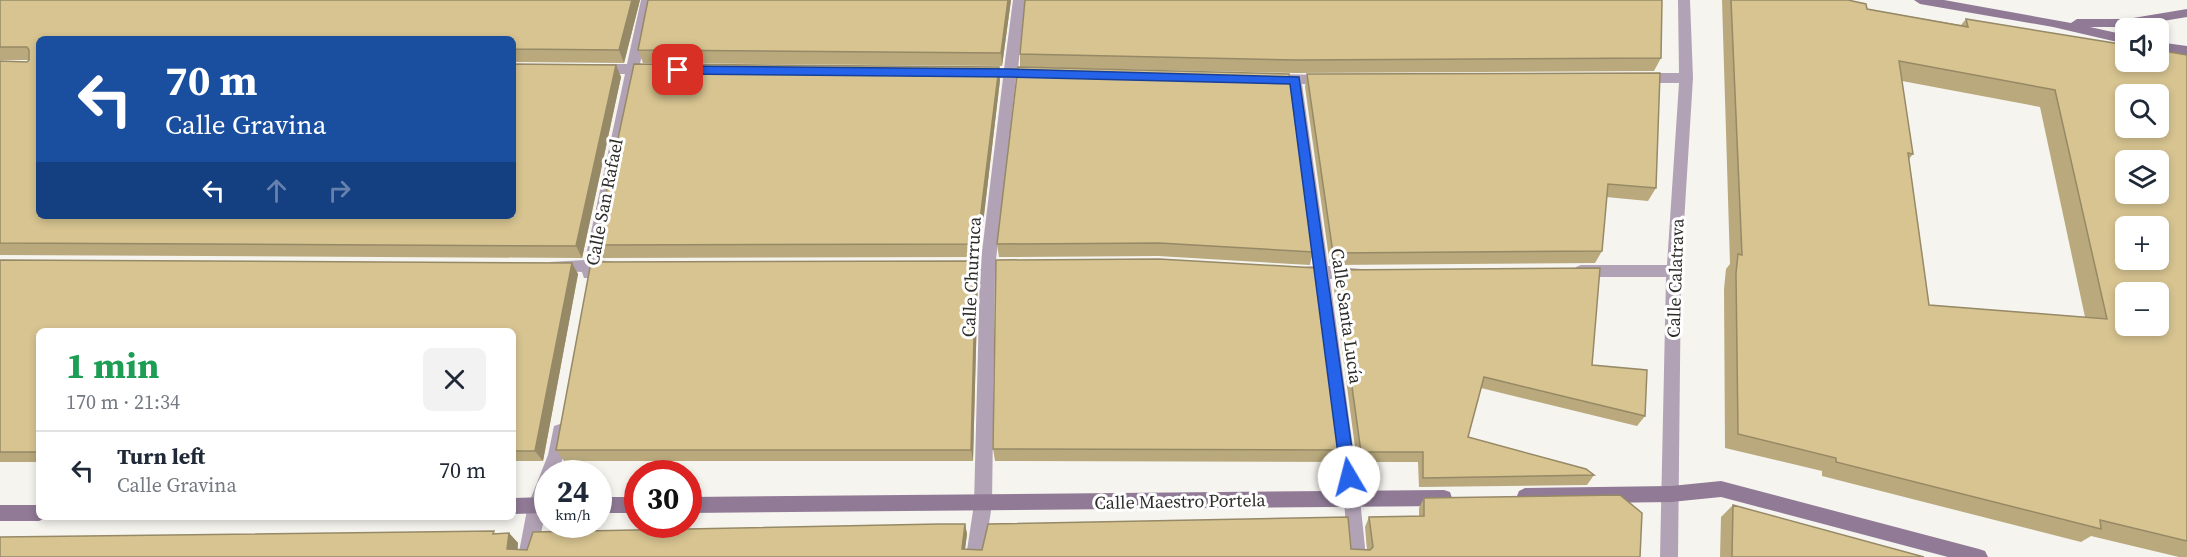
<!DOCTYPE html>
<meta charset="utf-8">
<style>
body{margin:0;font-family:"Source Serif 4",serif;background:#f2f2f3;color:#1f2937;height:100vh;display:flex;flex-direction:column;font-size:22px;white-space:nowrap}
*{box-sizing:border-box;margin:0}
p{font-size:20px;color:#747a83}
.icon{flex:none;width:33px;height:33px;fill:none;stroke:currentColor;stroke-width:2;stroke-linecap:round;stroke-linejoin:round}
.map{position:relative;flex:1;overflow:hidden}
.drawer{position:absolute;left:36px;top:328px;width:480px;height:192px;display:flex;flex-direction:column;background:#fff;border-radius:9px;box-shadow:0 3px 9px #0003}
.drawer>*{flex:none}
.banner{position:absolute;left:36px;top:36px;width:480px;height:183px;border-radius:9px;box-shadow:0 3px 9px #0003;background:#1a4fa0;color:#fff;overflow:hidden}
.tools{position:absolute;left:2115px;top:18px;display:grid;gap:12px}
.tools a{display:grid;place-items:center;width:54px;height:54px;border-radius:9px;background:#fff;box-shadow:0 3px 9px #0003;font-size:30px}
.speed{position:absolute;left:534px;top:460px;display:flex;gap:12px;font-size:30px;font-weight:700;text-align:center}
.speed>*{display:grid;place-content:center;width:78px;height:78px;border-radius:50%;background:#fff;box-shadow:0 3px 9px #0003;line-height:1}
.speed small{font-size:15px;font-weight:400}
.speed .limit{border:9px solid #d22;background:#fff;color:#111}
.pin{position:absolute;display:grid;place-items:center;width:51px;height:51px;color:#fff;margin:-26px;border-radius:12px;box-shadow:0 3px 9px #0006}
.me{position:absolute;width:66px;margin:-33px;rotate:352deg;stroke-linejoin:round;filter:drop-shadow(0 0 4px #0008)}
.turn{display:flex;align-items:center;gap:21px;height:126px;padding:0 30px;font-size:27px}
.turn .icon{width:78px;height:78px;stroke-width:2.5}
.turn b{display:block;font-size:42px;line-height:51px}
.lanes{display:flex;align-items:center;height:57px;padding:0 30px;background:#0003;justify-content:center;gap:30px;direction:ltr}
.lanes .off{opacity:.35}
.round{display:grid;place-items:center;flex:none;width:63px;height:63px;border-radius:9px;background:#f2f2f3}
.head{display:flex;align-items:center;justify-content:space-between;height:102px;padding:0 30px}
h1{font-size:36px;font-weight:700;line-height:45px;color:#1e9e55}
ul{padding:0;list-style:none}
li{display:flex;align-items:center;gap:18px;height:78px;padding:0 30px;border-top:2px solid #e0e1e3}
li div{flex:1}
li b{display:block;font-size:22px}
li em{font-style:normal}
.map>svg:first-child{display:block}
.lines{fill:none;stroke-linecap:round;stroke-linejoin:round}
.street{fill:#b1a2b5;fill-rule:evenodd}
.secondary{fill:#907a96;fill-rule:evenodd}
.wall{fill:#b9a97d;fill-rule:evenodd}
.shaded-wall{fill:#968966}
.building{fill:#d7c491;stroke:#968966;stroke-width:1.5;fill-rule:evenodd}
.route{fill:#2563eb;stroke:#184099;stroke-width:1.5}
.labels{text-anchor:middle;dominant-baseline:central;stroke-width:6;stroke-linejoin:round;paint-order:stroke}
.street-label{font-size:18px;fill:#2d2c2a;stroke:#fff}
</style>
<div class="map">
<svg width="2187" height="557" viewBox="0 0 2187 557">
<rect width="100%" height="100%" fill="#f6f4ef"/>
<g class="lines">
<!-- street -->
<g class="street">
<polygon points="641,0 653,0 640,64 652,64 659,69 652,74 638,74 599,260 614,262 616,266 614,270 597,272 594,278 584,278 582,272 550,270 548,266 550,262 585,260 625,74 598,74 591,69 598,64 627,64"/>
<polygon points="1013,0 1025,0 1018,69 1035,69 1042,74 1035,79 1016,78 996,260 1019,262 1021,266 1019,270 995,272 992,504 984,557 966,557 974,504 980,272 952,270 950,266 952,262 981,260 1003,78 981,78 974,73 981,68 1004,69"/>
<polygon points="1678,0 1690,0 1693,78 1681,271 1678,557 1660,557 1666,277 1581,277 1576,275 1574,271 1576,267 1581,265 1667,265 1679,83 1641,83 1634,78 1641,73 1679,73"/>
<polygon points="1269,74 1326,75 1333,80 1326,85 1302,84 1328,266 1361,269 1363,273 1361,277 1330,279 1360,499 1366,557 1348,557 1344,499 1314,278 1294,276 1292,272 1294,268 1313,266 1289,84 1264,82 1262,79 1264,76"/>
<path d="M560 424 566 426C572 440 562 461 556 474H548V500L536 557H518L528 505 548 455 554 426Z"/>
</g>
<!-- secondary -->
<g class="secondary">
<polygon points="1914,0 1944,0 2071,23 2077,19 2127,19 2187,9 2187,17 2127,27 2090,27 2126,35 2126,44 2053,27 1920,4"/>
<polygon points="2158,42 2187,46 2187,56 2158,51"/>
<polygon points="1721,481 1979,549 1985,551 1988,557 1948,557 1721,497 1671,502 1525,504 1519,501 1517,496 1519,491 1525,488 1671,486"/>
<polygon points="1444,490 1450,492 1452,498 1450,504 1444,506 688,513 688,497"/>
<polygon points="548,497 548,513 513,514 513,498"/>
<rect x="598" y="497" width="40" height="16"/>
<polygon points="0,505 39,505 39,518 46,518 39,521 0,521"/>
</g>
</g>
<!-- wall -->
<g class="wall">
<polygon points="0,0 640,0 624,63 513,62 513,39 39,216 616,65 621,77 582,258 0,255 0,61 27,62 29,60 0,60"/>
<polygon points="1011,0 1002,66 643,63 638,50"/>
<path d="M1722 0H1848L1867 9 1961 25 1966 19 2187 55V557H2179L2091 536 2081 542 1822 476V471L1725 448 1724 289 1726 269 1730 264ZM1902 81 2040 107 2085 317 1929 305 1909 159 1913 154Z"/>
<polygon points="1020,54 1661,58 1654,71 1295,73 1020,67"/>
<polygon points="1018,67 1313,252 1310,265 1158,256 999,257 997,244"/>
<polygon points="1307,74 1656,188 1648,201 1606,197 1602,251 1595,263 1330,265 1305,87"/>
<polygon points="1000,80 979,257 602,258 595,245"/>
<polygon points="0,260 572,263 578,274 543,461 513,461 513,332 39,332 39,462 0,462"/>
<polygon points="1336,270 1592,365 1645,416 1637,426 1481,388 1468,437 1594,475 1587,485 1419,487 1418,462 1357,462 1333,281"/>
<polygon points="978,273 973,461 564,461 556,450"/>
<polygon points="993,449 1341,450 1337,462 995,461"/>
<polygon points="1424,498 1640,557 0,557 509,533 518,543 518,549 527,550 965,524 967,534 965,549 1367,550 1365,527 1369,517 1419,516 1419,508"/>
<polygon points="1733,505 1924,557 1720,557 1721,517"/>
</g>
<!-- shaded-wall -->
<g class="shaded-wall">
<polygon points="632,0 640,0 624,63 619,50"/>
<polygon points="1008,0 1011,0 1002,66 1001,53"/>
<polygon points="616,65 621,77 582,258 576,246"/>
<polygon points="999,67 1000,80 979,257 977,244"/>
<polygon points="976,261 978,273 973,461 971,450"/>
<polygon points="572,263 578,274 543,461 535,451"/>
<polygon points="965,524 967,534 964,557 962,549"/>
<polygon points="509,533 518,543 516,557 507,549"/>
</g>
<!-- building -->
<g class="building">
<polygon points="0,0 632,0 619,50 513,49 513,39 39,39 39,216 513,216 513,64 616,65 576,246 0,243 0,61 27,62 29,60 29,50 27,47 0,47"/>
<polygon points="648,0 1008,0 1001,53 638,50"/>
<polygon points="1025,0 1662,0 1661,58 1297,60 1020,54"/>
<path d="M1731 0H1848L1866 4 1867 9 1968 27 1966 19 2126 45V62H2158V50L2187 55V541L2100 520 2101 529 1836 462V458L1738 434 1736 273 1738 254 1742 255ZM1899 61 2055 90 2107 319 1929 305 1908 153 1913 154ZM2126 94H2158V128H2126ZM2126 160H2158V194H2126ZM2126 226H2158V260H2126ZM2126 292H2158V326H2126Z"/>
<polygon points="634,64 999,67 977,244 595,245"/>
<polygon points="1018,67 1289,74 1313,252 1159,243 997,244"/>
<polygon points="1660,73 1656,188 1608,184 1602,251 1333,253 1307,74"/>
<polygon points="1159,259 1316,268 1341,450 993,449 996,260"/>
<polygon points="0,260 572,263 535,451 513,451 513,332 39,332 39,452 0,452"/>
<polygon points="976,261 971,450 556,450 591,262"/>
<polygon points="1600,268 1592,365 1647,370 1645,416 1484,377 1468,437 1586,469 1594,475 1423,478 1423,452 1361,452 1336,270"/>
<polygon points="1620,495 1642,513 1640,557 0,557 0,537 494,531 493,534 509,533 507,549 527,550 533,532 939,524 965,524 962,549 982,550 988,524 1348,517 1351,549 1370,550 1373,547 1369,517 1424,516 1424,498"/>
<polygon points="1733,505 1924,557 1732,557"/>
</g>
<!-- route -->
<polygon class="route" points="678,66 1010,69 1299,77 1356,477 1354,481 1349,483 1343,481 1341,477 1290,84 1010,77 678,74 672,70"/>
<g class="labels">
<!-- street labels -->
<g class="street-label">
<text transform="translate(604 202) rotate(-79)">Calle San Rafael</text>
<text transform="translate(971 277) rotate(-87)">Calle Churruca</text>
<text transform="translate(1675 278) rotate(-88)">Calle Calatrava</text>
<text transform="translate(1347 316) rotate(82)">Calle Santa Lucía</text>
<text transform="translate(1180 501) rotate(-1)">Calle Maestro Portela</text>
</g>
</g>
</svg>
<div class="tools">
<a><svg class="icon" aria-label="sound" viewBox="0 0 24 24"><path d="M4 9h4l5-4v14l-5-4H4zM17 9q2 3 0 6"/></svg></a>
<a><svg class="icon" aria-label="search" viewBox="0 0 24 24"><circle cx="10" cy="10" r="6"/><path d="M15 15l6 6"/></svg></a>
<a><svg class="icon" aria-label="layers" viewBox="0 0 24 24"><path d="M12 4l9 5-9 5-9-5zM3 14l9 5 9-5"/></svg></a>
<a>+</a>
<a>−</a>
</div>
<div class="speed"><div>24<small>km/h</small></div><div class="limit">30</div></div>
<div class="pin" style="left:678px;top:70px;background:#d93025"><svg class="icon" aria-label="arrive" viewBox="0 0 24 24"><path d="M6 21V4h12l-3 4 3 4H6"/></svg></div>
<svg class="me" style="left:1349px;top:477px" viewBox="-20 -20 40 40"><circle r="19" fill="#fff"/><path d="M0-13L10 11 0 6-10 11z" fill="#2563eb"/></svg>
<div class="banner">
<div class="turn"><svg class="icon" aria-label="left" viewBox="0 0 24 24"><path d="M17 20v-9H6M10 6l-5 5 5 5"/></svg><div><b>70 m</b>Calle Gravina</div></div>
<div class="lanes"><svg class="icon" aria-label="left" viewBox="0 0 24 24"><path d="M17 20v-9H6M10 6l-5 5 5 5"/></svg><svg class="icon off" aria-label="ahead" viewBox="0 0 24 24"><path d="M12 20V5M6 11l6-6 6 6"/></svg><svg class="icon off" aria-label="right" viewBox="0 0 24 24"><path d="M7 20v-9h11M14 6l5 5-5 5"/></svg></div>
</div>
<section class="drawer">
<div class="head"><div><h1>1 min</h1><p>170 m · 21:34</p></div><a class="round"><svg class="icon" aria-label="close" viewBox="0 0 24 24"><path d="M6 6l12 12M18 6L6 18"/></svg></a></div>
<ul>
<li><svg class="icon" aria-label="left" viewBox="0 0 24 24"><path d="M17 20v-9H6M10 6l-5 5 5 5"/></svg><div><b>Turn left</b><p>Calle Gravina</p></div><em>70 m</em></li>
</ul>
</section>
</div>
